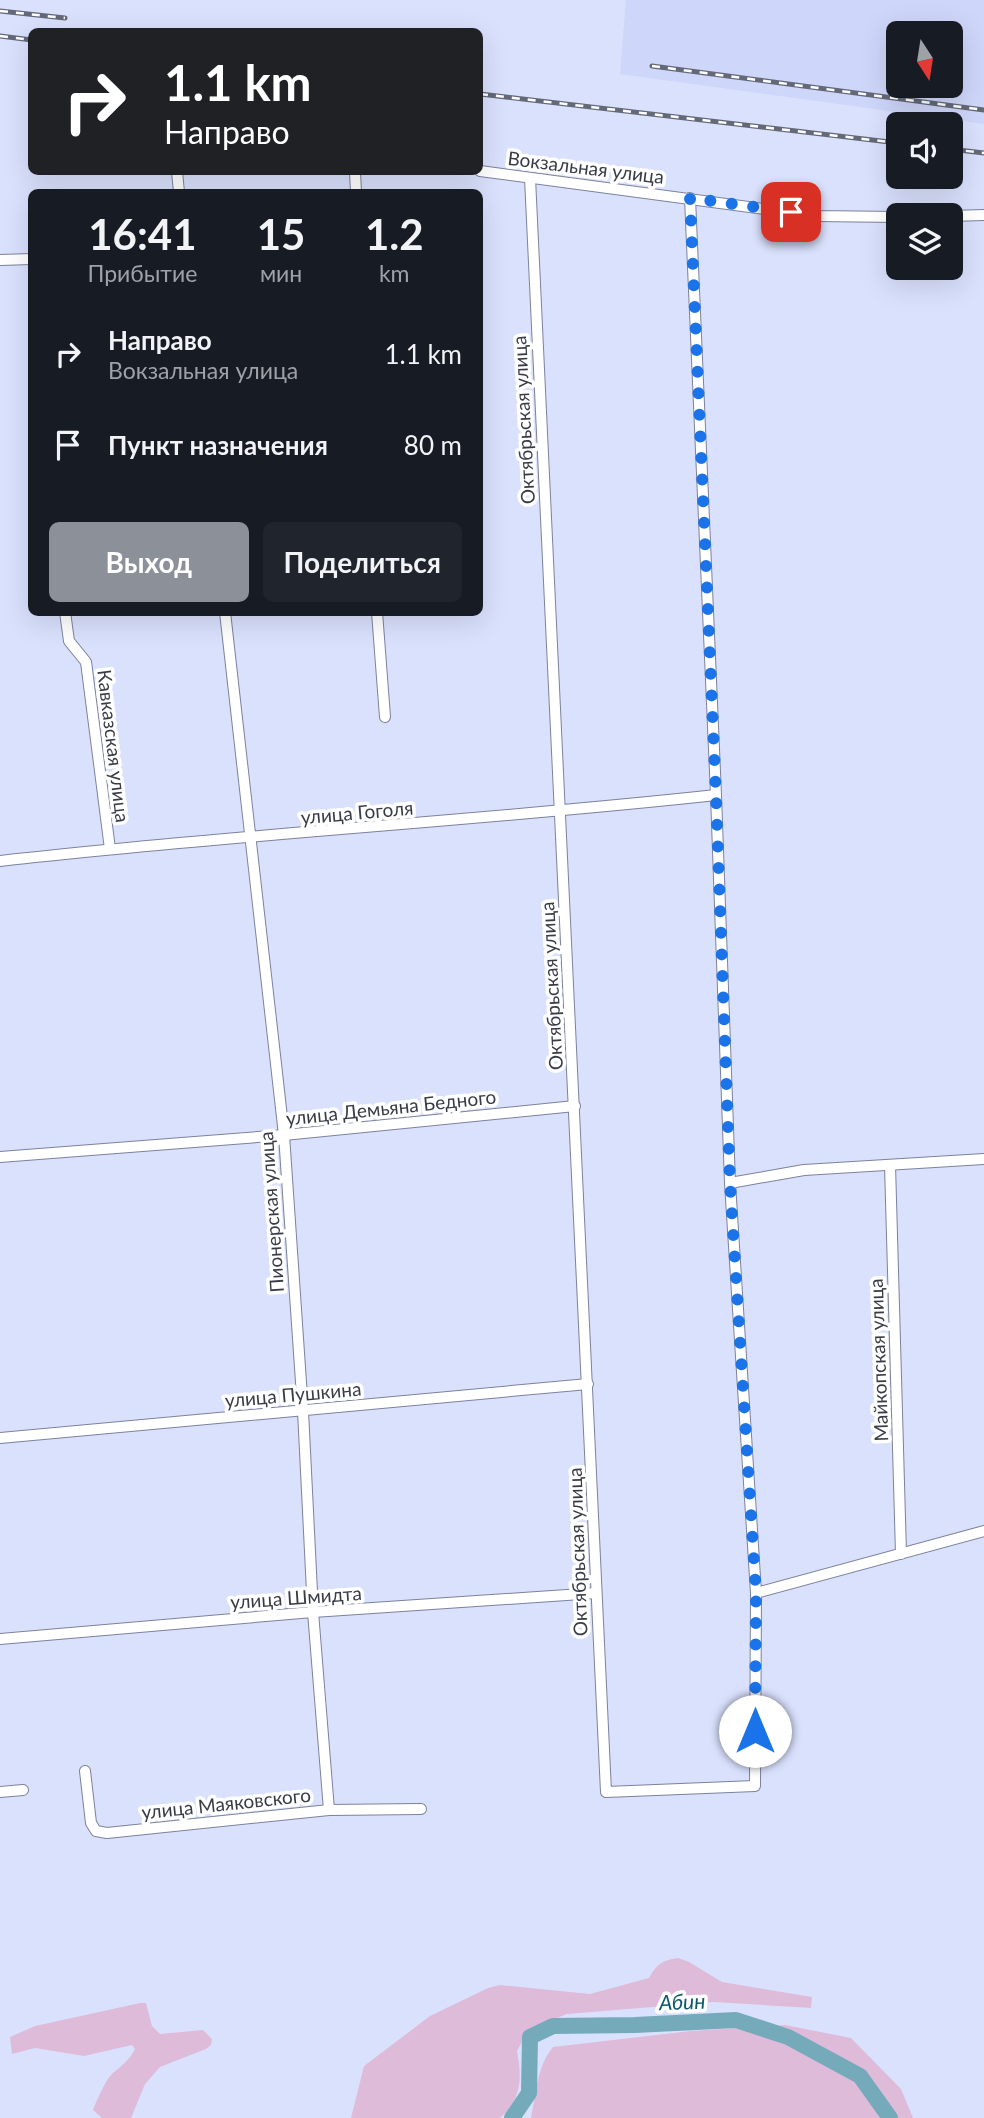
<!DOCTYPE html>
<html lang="ru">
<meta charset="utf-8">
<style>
body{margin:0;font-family:Lato,sans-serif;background:#20242c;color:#f1f3f6;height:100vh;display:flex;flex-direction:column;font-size:26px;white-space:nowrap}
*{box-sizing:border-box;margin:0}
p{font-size:23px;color:#9ea1a6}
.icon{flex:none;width:38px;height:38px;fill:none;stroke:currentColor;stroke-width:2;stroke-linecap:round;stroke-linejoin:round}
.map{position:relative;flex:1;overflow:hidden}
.side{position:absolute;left:28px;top:189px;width:455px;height:427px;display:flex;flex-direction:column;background:#171b24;border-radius:10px;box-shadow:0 7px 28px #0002}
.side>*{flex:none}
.guide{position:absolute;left:28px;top:28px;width:455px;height:147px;border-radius:10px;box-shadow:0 7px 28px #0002;background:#202124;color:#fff;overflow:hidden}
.needle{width:46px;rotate:168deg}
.buttons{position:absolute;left:886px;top:21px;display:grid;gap:14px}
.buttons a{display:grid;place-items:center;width:77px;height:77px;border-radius:10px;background:#171b24;box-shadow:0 7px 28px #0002;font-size:35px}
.pin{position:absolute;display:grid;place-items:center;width:60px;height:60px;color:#fff;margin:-30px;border-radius:14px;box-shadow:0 4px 10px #0006}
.me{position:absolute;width:77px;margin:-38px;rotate:0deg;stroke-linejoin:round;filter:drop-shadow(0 0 5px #0008)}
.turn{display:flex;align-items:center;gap:24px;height:147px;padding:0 21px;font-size:32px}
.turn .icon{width:91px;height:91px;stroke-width:2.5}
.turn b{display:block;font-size:49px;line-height:60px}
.eta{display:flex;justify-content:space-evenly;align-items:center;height:119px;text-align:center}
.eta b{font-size:42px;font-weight:700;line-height:49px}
.button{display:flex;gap:14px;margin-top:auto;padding:14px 21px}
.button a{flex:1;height:80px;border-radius:10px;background:#8c9099;color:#fff;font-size:28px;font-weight:700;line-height:80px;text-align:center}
.button a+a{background:#20242c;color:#f1f3f6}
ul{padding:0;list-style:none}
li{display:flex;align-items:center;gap:21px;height:91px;padding:0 21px}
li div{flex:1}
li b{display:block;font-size:26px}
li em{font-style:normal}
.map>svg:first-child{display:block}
.built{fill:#ced6fa;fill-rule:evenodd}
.green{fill:#dfbbda}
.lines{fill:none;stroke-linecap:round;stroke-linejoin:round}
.river{stroke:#75aabb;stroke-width:16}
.minor-casing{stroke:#7c829c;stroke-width:12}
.minor{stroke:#fff;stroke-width:10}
.rail-casing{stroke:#646978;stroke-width:5}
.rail{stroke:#fff;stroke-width:2.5;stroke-dasharray:8;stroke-linecap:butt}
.route{stroke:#1a73e8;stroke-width:12;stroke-dasharray:0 21.6}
.labels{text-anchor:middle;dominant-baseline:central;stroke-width:7;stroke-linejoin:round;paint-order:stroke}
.street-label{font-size:19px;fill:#393c47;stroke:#fff}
.water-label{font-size:21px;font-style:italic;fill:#0d586a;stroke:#fff}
</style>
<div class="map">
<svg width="984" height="2118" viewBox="0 0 984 2118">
<rect width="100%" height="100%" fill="#dae1fd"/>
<!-- built -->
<path class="built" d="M626 0H984V124L620 74ZM898 33H950V86H898Z"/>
<!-- green -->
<g class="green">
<path d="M678 1958 689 1962 722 1982 812 1997 811 2008 714 2002 567 2014 529 2029 517 2051C522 2077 522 2099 500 2118H351L364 2066 430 2016 488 1988 500 1985 590 1994 649 1978C656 1965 662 1960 678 1958Z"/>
<path d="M140 2003H146L152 2026 160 2034 203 2030 212 2039 211 2045 206 2049 160 2067 145 2084 131 2118H102L93 2110C96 2102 106 2079 112 2074 121 2066 129 2061 135 2049L132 2045 84 2056 35 2048 12 2054 10 2037 35 2026Z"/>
<path d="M785 2025 851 2038 901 2089 913 2118H531C536 2094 537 2066 553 2047L691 2031Z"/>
</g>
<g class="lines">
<!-- river -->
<polyline class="river" points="512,2118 529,2093 530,2037 553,2026 635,2025 736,2020 788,2037 860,2076 890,2118"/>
<defs>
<g id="minor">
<polyline points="480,171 816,216 898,217"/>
<polyline points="177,172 179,192"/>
<polyline points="355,172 356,192"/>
<polyline points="530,178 606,1792 755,1786 756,1593 730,1183 716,795 690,198"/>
<polyline points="950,216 984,215"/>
<polyline points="0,260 32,259"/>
<polyline points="65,612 69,641 86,662 110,849"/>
<polyline points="225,612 284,1135 303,1411 313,1612 329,1810"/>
<polyline points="377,612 385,717"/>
<path d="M0 861C238 834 478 821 716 795"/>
<polyline points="0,1157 284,1135 575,1106"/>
<polyline points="890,1165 901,1554"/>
<polyline points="730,1183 804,1170 984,1159"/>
<polyline points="0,1438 588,1384"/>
<polyline points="756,1593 984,1531"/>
<polyline points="0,1639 313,1612 596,1593"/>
<polyline points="85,1771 91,1823 96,1831 107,1833 329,1810 421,1809"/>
<polyline points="0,1792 23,1790"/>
</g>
</defs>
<!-- minor casing -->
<use href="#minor" class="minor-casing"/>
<!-- minor -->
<use href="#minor" class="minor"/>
<defs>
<g id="rail">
<polyline points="0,11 65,18"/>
<polyline points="0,36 32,40"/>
<polyline points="652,66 984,110"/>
<polyline points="480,94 898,143"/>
<polyline points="950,149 984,153"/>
</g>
</defs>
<!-- rail casing -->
<use href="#rail" class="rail-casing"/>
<!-- rail -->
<use href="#rail" class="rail"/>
</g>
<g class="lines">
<!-- route -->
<polyline class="route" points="755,1731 756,1593 730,1183 716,796 690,198 791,212"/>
</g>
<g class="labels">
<!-- street labels -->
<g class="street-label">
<text transform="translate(586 167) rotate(7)">Вокзальная улица</text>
<text transform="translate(523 420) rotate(-93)">Октябрьская улица</text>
<text transform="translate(114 746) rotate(83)">Кавказская улица</text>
<text transform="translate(357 812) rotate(-5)">улица Гоголя</text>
<text transform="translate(551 986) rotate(-93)">Октябрьская улица</text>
<text transform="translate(391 1107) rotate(-6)">улица Демьяна Бедного</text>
<text transform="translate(271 1212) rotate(-94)">Пионерская улица</text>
<text transform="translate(878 1360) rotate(-92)">Майкопская улица</text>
<text transform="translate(293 1394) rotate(-5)">улица Пушкина</text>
<text transform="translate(577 1552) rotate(-92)">Октябрьская улица</text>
<text transform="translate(296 1597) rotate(-4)">улица Шмидта</text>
<text transform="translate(226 1803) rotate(-6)">улица Маяковского</text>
</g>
<!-- water labels -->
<g class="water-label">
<text transform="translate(682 2001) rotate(-2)">Абин</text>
</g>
</g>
</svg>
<div class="buttons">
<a><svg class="needle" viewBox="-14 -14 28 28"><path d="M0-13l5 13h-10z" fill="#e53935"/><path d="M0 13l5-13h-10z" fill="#9ea1a6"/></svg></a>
<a><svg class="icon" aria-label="sound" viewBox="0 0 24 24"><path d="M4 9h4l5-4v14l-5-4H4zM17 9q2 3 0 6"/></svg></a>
<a><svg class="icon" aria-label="layers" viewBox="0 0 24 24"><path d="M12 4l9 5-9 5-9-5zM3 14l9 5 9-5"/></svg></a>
</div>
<div class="pin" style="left:791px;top:212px;background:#d93025"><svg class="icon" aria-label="arrive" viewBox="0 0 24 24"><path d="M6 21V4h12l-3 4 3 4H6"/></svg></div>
<svg class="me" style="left:755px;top:1731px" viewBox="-20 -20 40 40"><circle r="19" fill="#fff"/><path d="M0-13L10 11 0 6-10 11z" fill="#1a73e8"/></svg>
<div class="guide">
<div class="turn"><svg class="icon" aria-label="right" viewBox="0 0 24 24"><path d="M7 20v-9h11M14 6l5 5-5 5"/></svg><div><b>1.1 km</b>Направо</div></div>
</div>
<section class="side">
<div class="eta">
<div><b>16:41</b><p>Прибытие</p></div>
<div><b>15</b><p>мин</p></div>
<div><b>1.2</b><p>km</p></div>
</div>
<ul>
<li><svg class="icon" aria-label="right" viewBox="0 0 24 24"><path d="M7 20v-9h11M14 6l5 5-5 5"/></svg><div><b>Направо</b><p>Вокзальная улица</p></div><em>1.1 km</em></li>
<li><svg class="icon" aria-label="arrive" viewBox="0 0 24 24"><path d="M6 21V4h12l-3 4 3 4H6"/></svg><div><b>Пункт назначения</b></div><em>80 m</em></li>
</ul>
<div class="button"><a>Выход</a><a>Поделиться</a></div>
</section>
</div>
